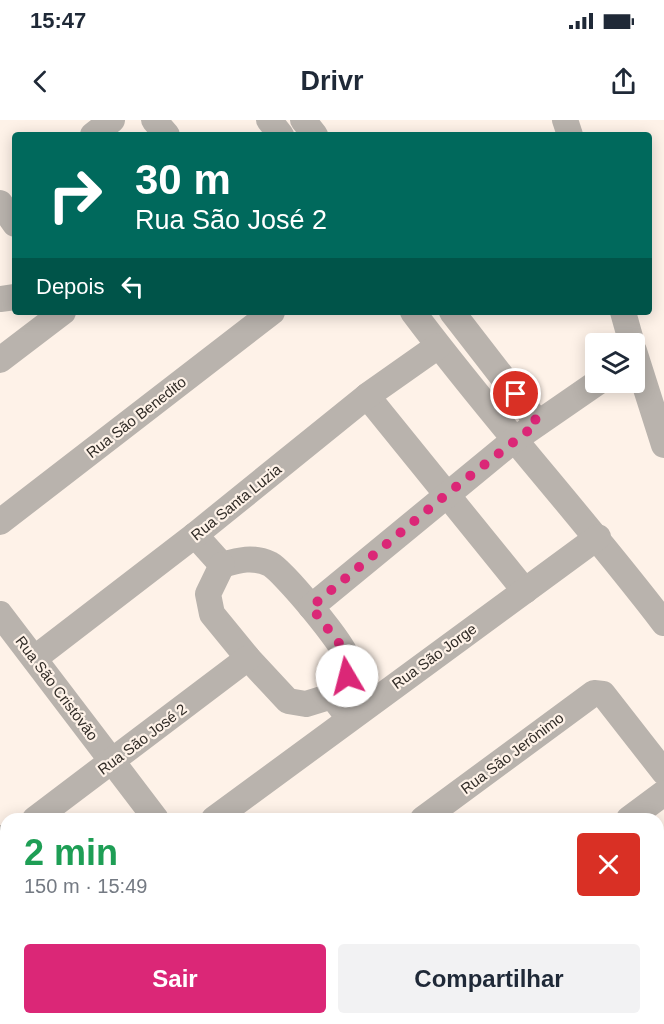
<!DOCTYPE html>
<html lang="pt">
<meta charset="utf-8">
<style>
body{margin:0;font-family:Helvetica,sans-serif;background:#f2f2f3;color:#1f2937;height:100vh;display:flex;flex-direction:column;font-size:22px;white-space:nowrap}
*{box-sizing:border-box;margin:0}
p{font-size:20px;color:#747a83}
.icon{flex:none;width:33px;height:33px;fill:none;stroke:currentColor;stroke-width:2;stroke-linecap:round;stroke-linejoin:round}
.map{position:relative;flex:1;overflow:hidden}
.details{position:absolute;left:0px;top:693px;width:664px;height:212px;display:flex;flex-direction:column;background:#fff;border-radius:18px 18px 0 0;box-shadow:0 3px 15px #0003}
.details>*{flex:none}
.banner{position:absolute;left:12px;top:12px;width:640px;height:183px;border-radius:6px;box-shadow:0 3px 15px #0003;background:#00695c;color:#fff;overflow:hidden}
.controls{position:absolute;left:585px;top:213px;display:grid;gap:12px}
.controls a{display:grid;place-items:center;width:60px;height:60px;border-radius:6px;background:#fff;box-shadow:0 3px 15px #0003;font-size:30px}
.pin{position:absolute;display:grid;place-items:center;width:51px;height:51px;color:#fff;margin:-26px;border:3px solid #fff;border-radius:50%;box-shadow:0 2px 6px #0007}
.me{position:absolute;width:66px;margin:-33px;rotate:352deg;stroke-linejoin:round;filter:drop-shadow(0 0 4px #0008)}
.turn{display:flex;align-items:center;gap:21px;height:126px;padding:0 24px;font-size:27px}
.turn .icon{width:78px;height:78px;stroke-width:2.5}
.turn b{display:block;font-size:42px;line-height:51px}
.then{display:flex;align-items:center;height:57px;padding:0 24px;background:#0003;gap:12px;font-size:22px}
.round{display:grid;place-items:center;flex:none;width:63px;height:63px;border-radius:6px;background:#f2f2f3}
.head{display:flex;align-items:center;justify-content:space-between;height:102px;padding:0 24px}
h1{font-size:36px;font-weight:700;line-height:45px;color:#1e9e55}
.primary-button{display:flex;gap:12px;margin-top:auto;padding:12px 24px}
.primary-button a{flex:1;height:69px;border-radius:6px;background:#db2777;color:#fff;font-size:24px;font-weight:700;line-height:69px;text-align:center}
.primary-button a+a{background:#f2f2f3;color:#1f2937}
.status{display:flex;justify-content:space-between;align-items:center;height:42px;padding:0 30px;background:#fff;direction:ltr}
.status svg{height:16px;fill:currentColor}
header{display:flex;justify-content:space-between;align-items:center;height:78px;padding:0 24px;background:#fff;font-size:27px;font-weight:700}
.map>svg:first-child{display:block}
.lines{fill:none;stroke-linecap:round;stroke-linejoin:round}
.minor{stroke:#b9b3ad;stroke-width:26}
.route{stroke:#db2777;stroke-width:10;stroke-dasharray:0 18}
.labels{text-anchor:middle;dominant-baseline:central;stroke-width:4.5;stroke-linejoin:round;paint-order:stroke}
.street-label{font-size:15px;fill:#302b26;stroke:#fef2e8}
</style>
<div class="status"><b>15:47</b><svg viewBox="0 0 49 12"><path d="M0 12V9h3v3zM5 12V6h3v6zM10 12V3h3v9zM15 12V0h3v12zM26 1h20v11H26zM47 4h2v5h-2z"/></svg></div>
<header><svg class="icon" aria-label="back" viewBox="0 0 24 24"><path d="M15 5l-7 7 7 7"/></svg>Drivr<svg class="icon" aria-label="share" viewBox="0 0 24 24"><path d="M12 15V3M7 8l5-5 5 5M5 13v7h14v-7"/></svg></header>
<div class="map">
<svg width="664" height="904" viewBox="0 0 664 904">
<rect width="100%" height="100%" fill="#fef2e8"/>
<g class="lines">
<!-- minor -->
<g class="minor">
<polyline points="154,0 167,15"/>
<polyline points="269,0 281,15"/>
<polyline points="303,0 315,15"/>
<polyline points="565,0 570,15"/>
<polyline points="93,15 112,0"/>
<polyline points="0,83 15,104"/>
<polyline points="0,179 15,177"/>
<path d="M413 192C493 299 583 397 664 503"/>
<polyline points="452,192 538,303"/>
<polyline points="623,192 632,224"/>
<polyline points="634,231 664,325"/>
<polyline points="0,240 63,192"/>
<polyline points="367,276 525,471"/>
<polyline points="0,402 272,192"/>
<path d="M195 415 222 445C239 440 253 436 270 444 283 451 346 526 348 540 351 554 340 566 332 576L349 598"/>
<polyline points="222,445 208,474 212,494 248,538 288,581 306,584 332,576"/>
<polyline points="311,487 514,320 598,262"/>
<polyline points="0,494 156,699"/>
<polyline points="35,538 195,415 367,276 438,226"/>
<polyline points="35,699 248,538"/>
<polyline points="214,699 598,417"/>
<polyline points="423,699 594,573 603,574 664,652"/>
<polyline points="629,699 664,673"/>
<polyline points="0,718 6,726"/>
<polyline points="658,839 664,835"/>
<polyline points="137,898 142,904"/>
<polyline points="309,898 313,904"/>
<polyline points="74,904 81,898"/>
<polyline points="370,904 376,898"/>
<polyline points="572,904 580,898"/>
</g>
</g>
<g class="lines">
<!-- route -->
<polyline class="route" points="347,556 349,541 345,531 311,487 448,373 538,303 516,274"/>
</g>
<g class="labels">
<!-- street labels -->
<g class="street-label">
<text transform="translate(136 297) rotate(-38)">Rua São Benedito</text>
<text transform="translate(236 382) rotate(-39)">Rua Santa Luzia</text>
<text transform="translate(434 536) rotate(-36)">Rua São Jorge</text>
<text transform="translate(57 568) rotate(53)">Rua São Cristóvão</text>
<text transform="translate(142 619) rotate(-37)">Rua São José 2</text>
<text transform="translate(512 633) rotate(-37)">Rua São Jerônimo</text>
</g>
</g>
</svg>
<div class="controls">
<a><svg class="icon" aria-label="layers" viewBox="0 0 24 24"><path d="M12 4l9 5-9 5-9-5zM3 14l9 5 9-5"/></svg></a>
</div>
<div class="pin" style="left:516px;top:274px;background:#d93025"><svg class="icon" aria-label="arrive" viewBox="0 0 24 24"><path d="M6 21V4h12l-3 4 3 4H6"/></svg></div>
<svg class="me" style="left:347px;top:556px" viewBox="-20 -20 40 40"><circle r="19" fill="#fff"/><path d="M0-13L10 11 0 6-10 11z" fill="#db2777"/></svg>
<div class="banner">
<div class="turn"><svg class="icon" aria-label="right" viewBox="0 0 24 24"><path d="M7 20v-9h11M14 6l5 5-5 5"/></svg><div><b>30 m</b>Rua São José 2</div></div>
<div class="then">Depois<svg class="icon" aria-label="left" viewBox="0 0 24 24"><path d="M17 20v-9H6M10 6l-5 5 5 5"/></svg></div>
</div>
<section class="details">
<div class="head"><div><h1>2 min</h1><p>150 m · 15:49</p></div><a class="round" style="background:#d93025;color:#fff"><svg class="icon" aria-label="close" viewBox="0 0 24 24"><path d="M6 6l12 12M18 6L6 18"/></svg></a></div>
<div class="primary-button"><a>Sair</a><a>Compartilhar</a></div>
</section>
</div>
